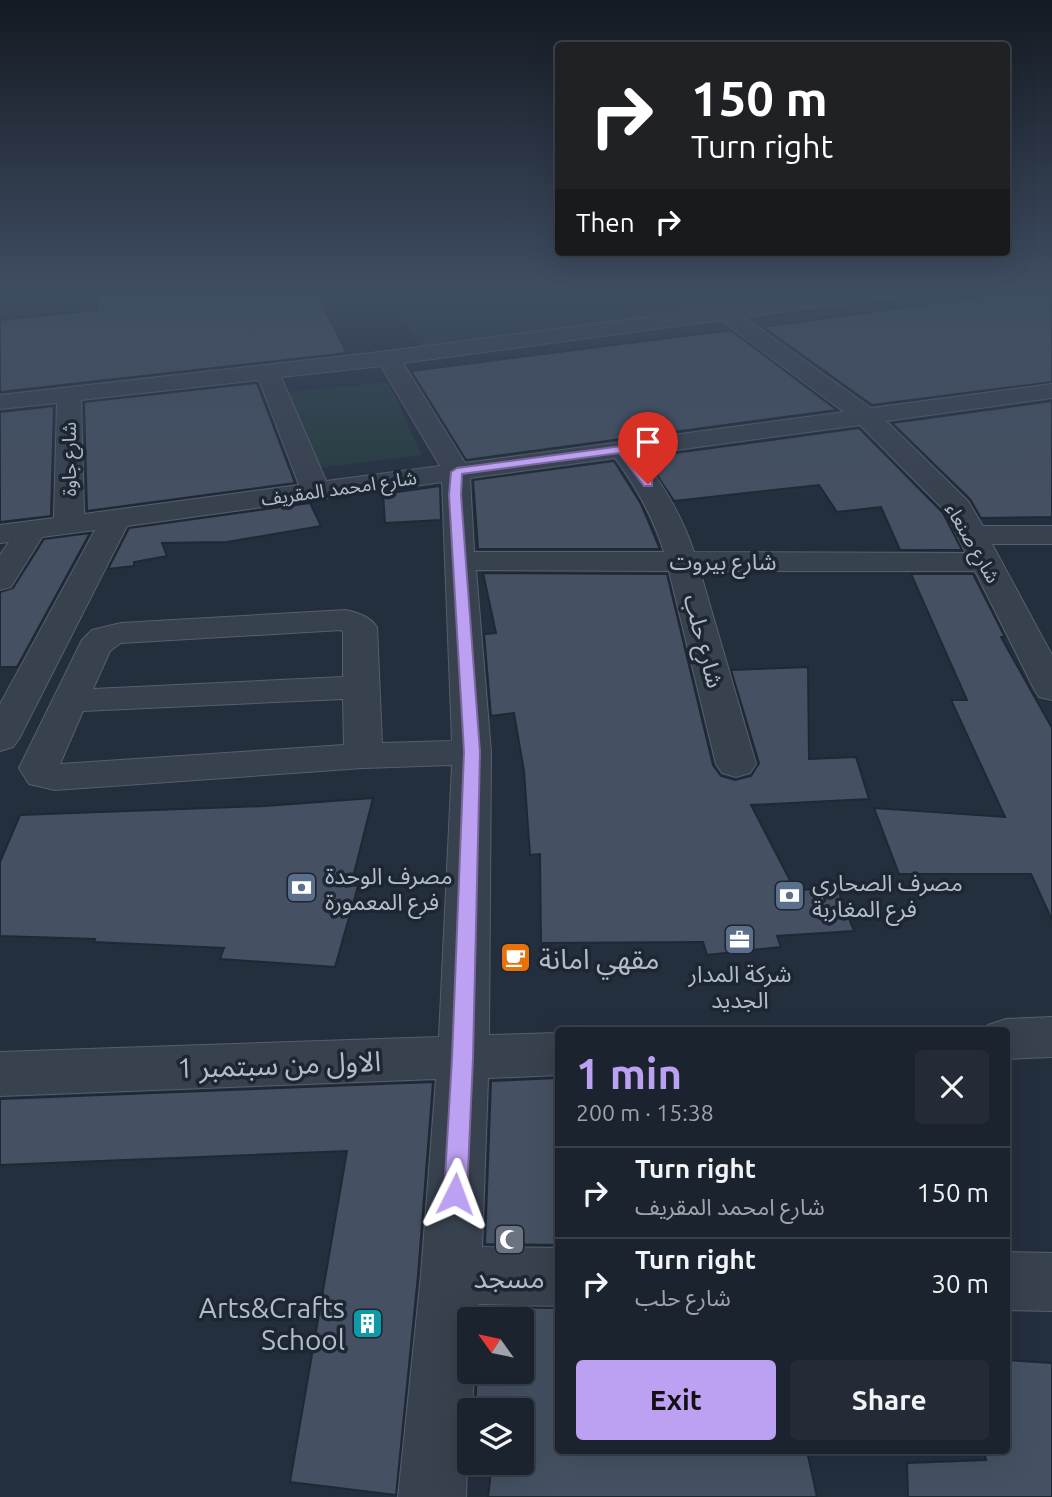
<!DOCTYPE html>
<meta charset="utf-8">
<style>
body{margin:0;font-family:Ubuntu,"Noto Sans Arabic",sans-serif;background:#242b36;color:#f1f3f6;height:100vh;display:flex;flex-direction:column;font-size:26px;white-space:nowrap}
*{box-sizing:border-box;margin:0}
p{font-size:23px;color:#a0a4aa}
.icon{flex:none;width:38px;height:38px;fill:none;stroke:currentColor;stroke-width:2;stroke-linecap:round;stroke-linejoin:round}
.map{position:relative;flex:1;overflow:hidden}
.sheet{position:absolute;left:555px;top:1027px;width:455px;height:427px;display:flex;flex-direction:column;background:#1b232e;border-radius:7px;box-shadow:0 7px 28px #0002,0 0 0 2px #39404a}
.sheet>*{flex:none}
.banner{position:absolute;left:555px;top:42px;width:455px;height:214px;border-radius:7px;box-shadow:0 7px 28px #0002,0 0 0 2px #39404a;background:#202124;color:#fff;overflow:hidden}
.needle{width:46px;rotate:303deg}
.fabs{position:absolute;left:457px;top:1307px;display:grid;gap:14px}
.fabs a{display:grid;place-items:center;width:77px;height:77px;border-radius:7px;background:#1b232e;box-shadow:0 7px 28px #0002,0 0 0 2px #39404a;font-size:35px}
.pin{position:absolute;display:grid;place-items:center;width:60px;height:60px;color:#fff;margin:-72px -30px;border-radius:50% 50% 50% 0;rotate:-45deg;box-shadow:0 0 7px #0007}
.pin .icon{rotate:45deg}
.me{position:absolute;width:77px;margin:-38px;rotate:3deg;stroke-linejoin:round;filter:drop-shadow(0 0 5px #0008)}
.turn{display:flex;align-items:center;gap:24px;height:147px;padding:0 21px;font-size:32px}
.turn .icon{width:91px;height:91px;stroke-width:2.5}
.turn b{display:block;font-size:49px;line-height:60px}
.then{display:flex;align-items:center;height:66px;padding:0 21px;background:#0003;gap:14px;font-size:26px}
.round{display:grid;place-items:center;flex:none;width:74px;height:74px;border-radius:7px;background:#242b36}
.head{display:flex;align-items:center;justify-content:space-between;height:119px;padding:0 21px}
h1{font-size:42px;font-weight:600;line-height:52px;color:#bca0f2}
.button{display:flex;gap:14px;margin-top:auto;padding:14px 21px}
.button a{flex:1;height:80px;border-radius:7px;background:#bca0f2;color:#111;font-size:28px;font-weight:600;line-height:80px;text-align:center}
.button a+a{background:#242b36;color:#f1f3f6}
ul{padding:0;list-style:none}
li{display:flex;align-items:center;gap:21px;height:91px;padding:0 21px;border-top:2px solid #39404a}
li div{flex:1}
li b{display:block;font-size:26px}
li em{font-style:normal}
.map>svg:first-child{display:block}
.green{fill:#263c3f}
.building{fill:#455162;stroke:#1f2835;stroke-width:2}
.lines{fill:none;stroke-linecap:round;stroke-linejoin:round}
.minor-casing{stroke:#565f6c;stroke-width:2}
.minor{fill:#38414e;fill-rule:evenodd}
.route{fill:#bca0f2;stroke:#7a689d;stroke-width:2}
.labels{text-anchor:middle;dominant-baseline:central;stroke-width:7;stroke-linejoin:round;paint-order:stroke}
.far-street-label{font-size:19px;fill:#b4bcc9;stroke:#1d2633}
.street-label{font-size:23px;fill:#b4bcc9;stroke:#1d2633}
.poi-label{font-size:23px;fill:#b4bcc9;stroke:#1d2633;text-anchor:start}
.near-poi-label{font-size:28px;fill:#b4bcc9;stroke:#1d2633;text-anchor:start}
.near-street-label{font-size:28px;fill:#b4bcc9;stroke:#1d2633}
</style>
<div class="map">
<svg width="1052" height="1497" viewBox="0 0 1052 1497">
<rect width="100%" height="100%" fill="#242f3e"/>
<!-- green -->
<g class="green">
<polygon points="387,292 827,292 420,346"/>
<polygon points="388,382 422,455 310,469 288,392"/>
</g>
<!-- building -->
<g class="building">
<polygon points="96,292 316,292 347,353 0,392 0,320 97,310"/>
<polygon points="1017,292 1052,292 1052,382 872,405 763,327"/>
<polygon points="724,331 732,331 837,410 466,460 411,371"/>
<polygon points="257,383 295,483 87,511 84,402"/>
<polygon points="1052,401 1052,517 981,518 970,499 892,423"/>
<polygon points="54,406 51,516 0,522 0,412"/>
<polygon points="859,428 943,513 962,550 900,550 881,507 837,512 819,485 674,501 645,457"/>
<polygon points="614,461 641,504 660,549 478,549 473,480"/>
<polygon points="440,486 441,520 385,523 383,494"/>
<polygon points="310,503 321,526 227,542 162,543 167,556 134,562 134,566 108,569 129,528"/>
<polygon points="90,533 17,667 0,667 0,592 13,588 44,539"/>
<polygon points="483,573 667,574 713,765 721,776 735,780 751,776 759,763 731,670 808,667 809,759 856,757 869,799 751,805 795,890 837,888 854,931 777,936 781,947 707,955 703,942 541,943 540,854 530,855 524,771 514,713 491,716 484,634 496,633"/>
<polygon points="911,574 973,574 1005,637 1001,637 1052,728 1052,920 1031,874 899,874 874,808 1005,817 951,700 967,700"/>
<polygon points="373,798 351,885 358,886 335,967 220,959 224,948 94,942 95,939 0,936 0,862 20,815 265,806"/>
<polygon points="558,1078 558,1245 485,1244 491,1081"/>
<polygon points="433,1082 418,1275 396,1495 290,1482 347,1151 0,1165 0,1099"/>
<polygon points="481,1307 558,1308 558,1451 807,1451 817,1497 488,1497 492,1463 522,1463 522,1410 475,1409 477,1372 522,1372 522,1320 481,1320"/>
<polygon points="1006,1360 1052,1363 1052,1497 908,1497 907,1463 986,1460 984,1451 1006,1451"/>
</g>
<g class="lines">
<defs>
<g id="minor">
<path d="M838 292H894L891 296 884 298 744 317 871 408 1052 384V398L886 421 968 501 983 526H1052V544H992L1052 655V700L1039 697 1034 689 975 571H700L756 764 750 773 736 777 722 773 716 764 669 571 476 570 491 752 489 1035 558 1033V1075L488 1078 482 1247 558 1248V1306L479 1304 478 1320H469V1372H474L472 1410H469L466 1497H398L421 1275 436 1079 0 1096V1052L439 1037 452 765 363 768 55 790 29 784 19 768 82 640 92 630 121 623 346 610C358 613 369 616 377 627L382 743 452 741 442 482 127 526 19 739 13 747 0 751V704L95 530 42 537 11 587 0 590V555L9 542 0 543V525L54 518 57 403 0 409V395L388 351ZM721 320 844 412 465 463 403 363ZM381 366 440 466 326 481 281 377ZM259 380 299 485 84 514 81 400ZM860 425 945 511 966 553 694 552C682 516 664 485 640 455ZM615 458C637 488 653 517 664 552H474L470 478ZM341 630 343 632V677L93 689 110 651 121 643ZM343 699 344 745 60 764 83 711Z"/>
<polygon points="1052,1017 1052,1057 1006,1059 1006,1031 985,1031 988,1025 1006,1019"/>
<polygon points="1006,1252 1052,1253 1052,1311 1006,1310"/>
</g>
</defs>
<!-- minor casing -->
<use href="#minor" class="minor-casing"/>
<!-- minor -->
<use href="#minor" class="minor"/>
</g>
<!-- sky -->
<linearGradient id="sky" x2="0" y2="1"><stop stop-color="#141a22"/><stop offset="0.58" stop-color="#3f4d63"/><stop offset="1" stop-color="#3f4d63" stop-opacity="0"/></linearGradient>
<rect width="1052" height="501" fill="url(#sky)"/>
<!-- route -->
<polygon class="route" points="622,446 626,447 652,481 652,486 644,486 619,453 462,474 461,495 480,752 473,1058 467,1194 463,1201 455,1204 447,1201 444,1194 452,1058 464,752 449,495 451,472 457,468"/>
<!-- icons -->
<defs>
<symbol id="bank-square" viewBox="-11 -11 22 22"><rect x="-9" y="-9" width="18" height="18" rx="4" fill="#5c6f8a" stroke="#1d2633"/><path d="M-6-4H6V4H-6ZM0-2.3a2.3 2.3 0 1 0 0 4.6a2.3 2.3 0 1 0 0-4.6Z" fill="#fff"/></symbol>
<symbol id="office-square" viewBox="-11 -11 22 22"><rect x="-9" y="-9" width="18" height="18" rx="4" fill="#5c6f8a" stroke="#1d2633"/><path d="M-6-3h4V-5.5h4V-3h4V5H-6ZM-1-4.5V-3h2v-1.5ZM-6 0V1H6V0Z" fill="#fff"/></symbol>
<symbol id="cafe-square" viewBox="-11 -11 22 22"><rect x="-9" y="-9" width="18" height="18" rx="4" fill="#e8710a" stroke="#1d2633"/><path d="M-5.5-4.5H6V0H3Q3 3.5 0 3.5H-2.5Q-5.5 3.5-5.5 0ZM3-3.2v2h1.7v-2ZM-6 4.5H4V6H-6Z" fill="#fff"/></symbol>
<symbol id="mosque-square" viewBox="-11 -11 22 22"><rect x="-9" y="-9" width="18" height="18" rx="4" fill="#6b7280" stroke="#1d2633"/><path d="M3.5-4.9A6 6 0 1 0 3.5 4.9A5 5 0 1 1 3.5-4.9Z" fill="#fff"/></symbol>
<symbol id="building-square" viewBox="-11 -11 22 22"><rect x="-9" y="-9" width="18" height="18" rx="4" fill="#0f9aa8" stroke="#1d2633"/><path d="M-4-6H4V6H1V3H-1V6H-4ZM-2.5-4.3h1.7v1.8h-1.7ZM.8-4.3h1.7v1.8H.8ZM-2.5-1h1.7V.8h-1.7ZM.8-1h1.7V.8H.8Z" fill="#fff"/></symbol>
</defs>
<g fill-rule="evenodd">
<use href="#bank-square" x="284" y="870" width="35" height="35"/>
<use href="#bank-square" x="772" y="878" width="35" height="35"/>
<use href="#office-square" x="722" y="922" width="35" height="35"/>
<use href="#cafe-square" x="498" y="940" width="35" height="35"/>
<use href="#mosque-square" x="492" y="1222" width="35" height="35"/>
<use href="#building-square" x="350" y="1306" width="35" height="35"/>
</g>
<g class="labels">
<!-- far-street labels -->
<g class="far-street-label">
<text transform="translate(69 459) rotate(-90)">شارع جاوة</text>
<text transform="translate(339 488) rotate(-8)">شارع امحمد المقريف</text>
<text transform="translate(973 543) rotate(60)">شارع صنعاء</text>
</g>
<!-- street labels -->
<g class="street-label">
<text x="723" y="561">شارع بيروت</text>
<text transform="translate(704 641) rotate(75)">شارع حلب</text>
</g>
<!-- poi labels -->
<g class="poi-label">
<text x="325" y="875">مصرف الوحدة<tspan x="325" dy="26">فرع المعمورة</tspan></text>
<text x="812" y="882">مصرف الصحاري<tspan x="812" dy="26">فرع المغاربة</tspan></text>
<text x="740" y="973" text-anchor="middle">شركة المدار<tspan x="740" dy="26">الجديد</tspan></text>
</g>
<!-- near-poi labels -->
<g class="near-poi-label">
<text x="539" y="958">مقهي امانة</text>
<text x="509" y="1277" text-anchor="middle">مسجد</text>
<text x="345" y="1307" text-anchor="end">Arts&amp;Crafts<tspan x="345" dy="32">School</tspan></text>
</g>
<!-- near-street labels -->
<g class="near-street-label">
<text transform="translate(279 1064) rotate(-2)">الاول من سبتمبر 1</text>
</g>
</g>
</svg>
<div class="fabs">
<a><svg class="needle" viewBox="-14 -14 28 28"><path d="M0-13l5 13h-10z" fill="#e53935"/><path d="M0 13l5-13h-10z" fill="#a0a4aa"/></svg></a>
<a><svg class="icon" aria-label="layers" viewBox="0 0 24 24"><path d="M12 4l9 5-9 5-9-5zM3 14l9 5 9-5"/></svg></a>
</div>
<div class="pin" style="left:648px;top:484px;background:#d93025"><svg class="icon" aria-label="arrive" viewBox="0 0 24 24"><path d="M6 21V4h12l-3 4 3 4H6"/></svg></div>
<svg class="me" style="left:455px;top:1194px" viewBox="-20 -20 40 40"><path d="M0-17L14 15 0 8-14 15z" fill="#bca0f2" stroke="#fff" stroke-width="4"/></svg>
<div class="banner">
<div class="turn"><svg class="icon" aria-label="right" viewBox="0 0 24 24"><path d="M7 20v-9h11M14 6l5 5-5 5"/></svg><div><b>150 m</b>Turn right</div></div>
<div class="then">Then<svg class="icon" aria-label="right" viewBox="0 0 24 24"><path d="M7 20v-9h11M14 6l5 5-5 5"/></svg></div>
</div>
<section class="sheet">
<div class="head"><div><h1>1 min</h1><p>200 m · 15:38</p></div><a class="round"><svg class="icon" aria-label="close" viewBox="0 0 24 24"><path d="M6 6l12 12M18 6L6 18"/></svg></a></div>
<ul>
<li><svg class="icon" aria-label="right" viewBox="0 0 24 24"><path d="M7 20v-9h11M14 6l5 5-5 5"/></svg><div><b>Turn right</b><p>شارع امحمد المقريف</p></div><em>150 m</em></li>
<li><svg class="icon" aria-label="right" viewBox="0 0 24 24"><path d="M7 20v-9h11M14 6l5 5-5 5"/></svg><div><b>Turn right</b><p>شارع حلب</p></div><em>30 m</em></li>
</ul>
<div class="button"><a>Exit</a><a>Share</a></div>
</section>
</div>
